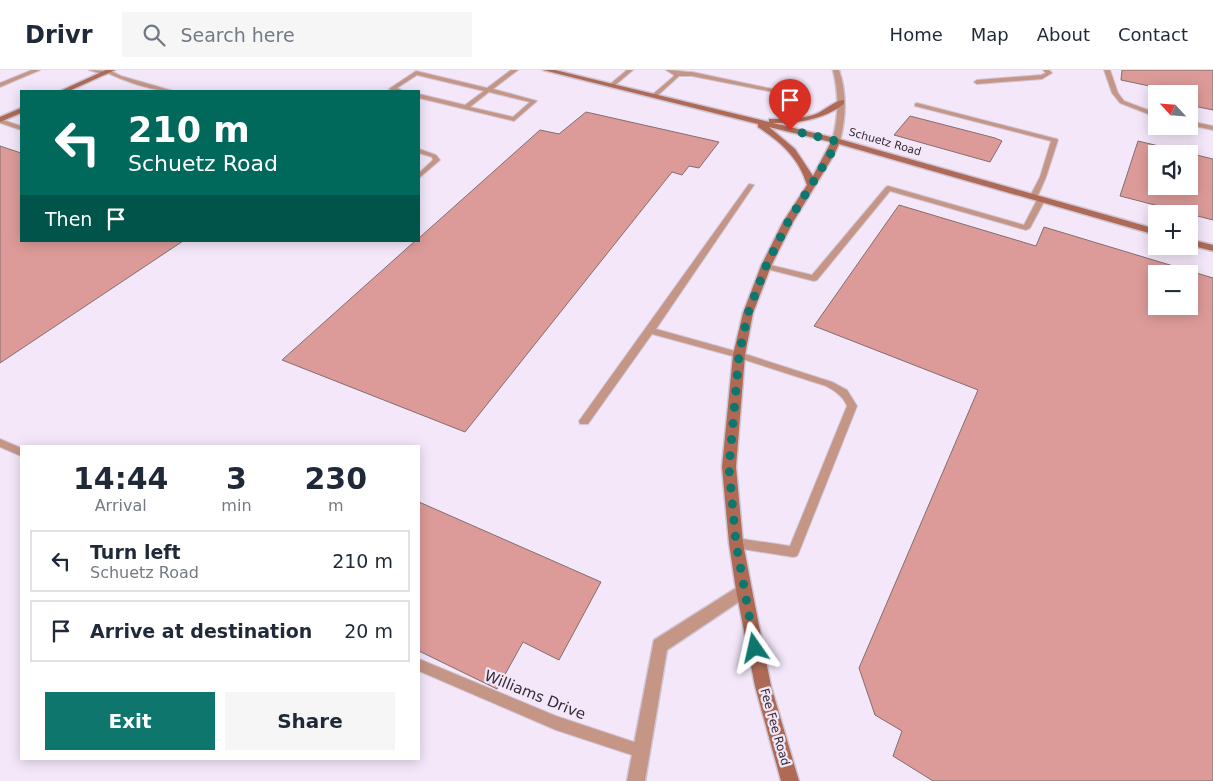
<!DOCTYPE html>
<meta charset="utf-8">
<style>
body{margin:0;font-family:"DejaVu Sans",sans-serif;background:#f6f6f7;color:#1f2937;height:100vh;display:flex;flex-direction:column;font-size:19px;white-space:nowrap}
*{box-sizing:border-box;margin:0}
p{font-size:16px;color:#747a83}
.icon{flex:none;width:28px;height:28px;fill:none;stroke:currentColor;stroke-width:2;stroke-linecap:round;stroke-linejoin:round}
.map{position:relative;flex:1;overflow:hidden}
.panel{position:absolute;left:20px;top:375px;width:400px;height:315px;display:flex;flex-direction:column;background:#fff;border-radius:0px;box-shadow:0 2px 12px #0003}
.panel>*{flex:none}
.top-card{position:absolute;left:20px;top:20px;width:400px;height:152px;border-radius:0px;box-shadow:0 2px 12px #0003;background:#00695c;color:#fff;overflow:hidden}
.needle{width:32px;rotate:296deg}
.controls{position:absolute;left:1148px;top:15px;display:grid;gap:10px}
.controls a{display:grid;place-items:center;width:50px;height:50px;border-radius:0px;background:#fff;box-shadow:0 2px 12px #0003;font-size:25px}
.pin{position:absolute;display:grid;place-items:center;width:42px;height:42px;color:#fff;margin:-51px -21px;border-radius:50% 50% 50% 0;rotate:-45deg;box-shadow:0 0 5px #0007}
.pin .icon{rotate:45deg}
.me{position:absolute;width:55px;margin:-28px;rotate:349deg;stroke-linejoin:round;filter:drop-shadow(0 0 4px #0008)}
.turn{display:flex;align-items:center;gap:18px;height:105px;padding:0 25px;font-size:22px}
.turn .icon{width:65px;height:65px;stroke-width:2.5}
.turn b{display:block;font-size:35px;line-height:42px}
.then{display:flex;align-items:center;height:48px;padding:0 25px;background:#0003;gap:10px;font-size:19px}
.eta{display:flex;justify-content:space-evenly;align-items:center;height:85px;text-align:center}
.eta b{font-size:30px;font-weight:600;line-height:35px}
.primary-button{display:flex;gap:10px;margin-top:auto;padding:10px 25px}
.primary-button a{flex:1;height:58px;border-radius:0px;background:#0f766e;color:#fff;font-size:20px;font-weight:600;line-height:58px;text-align:center}
.primary-button a+a{background:#f6f6f7;color:#1f2937}
ul{padding:0;list-style:none}
li{display:flex;align-items:center;gap:15px;height:62px;margin:0 10px 8px;padding:0 15px;border:2px solid #e0e1e3;border-radius:0px}
li div{flex:1}
li b{display:block;font-size:19px}
li em{font-style:normal}
header{display:flex;align-items:center;gap:30px;box-sizing:border-box;height:70px;padding:0 25px;background:#fff;border-bottom:1px solid #e0e1e3}
header strong{font-size:24px}
nav{display:flex;gap:28px;margin-inline-start:auto;font-size:18px}
.search{width:350px;height:45px;background:#f6f6f7;display:flex;align-items:center;gap:12px;box-sizing:border-box;padding:0 18px;border-radius:0px;color:#747a83;font-size:19px}
.map>svg:first-child{display:block}
.building{fill:#dc9b99;stroke:#836e6e;fill-rule:evenodd}
.lines{fill:none;stroke-linecap:round;stroke-linejoin:round}
.lane-casing{stroke:#d0c5d5;stroke-width:2}
.street-casing{stroke:#d0c5d5;stroke-width:3}
.secondary-casing{stroke:#d0c5d5;stroke-width:3}
.lane{fill:#c59586;fill-rule:evenodd}
.street{fill:#c59586;fill-rule:evenodd}
.secondary{fill:#ae6a55;fill-rule:evenodd}
.route{stroke:#0f766e;stroke-width:9;stroke-dasharray:0 16.2}
.labels{text-anchor:middle;dominant-baseline:central;stroke-width:4.5;stroke-linejoin:round;paint-order:stroke}
.far-street-label{font-size:11px;fill:#312c33;stroke:#f3e7f9}
.street-label{font-size:12px;fill:#312c33;stroke:#f3e7f9}
.near-street-label{font-size:15px;fill:#312c33;stroke:#f3e7f9}
</style>
<header>
<strong>Drivr</strong>
<div class="search"><svg class="icon" aria-label="search" viewBox="0 0 24 24"><circle cx="10" cy="10" r="6"/><path d="M15 15l6 6"/></svg>Search here</div>
<nav><a>Home</a><a>Map</a><a>About</a><a>Contact</a></nav>
</header>
<div class="map">
<svg width="1213" height="711" viewBox="0 0 1213 711">
<rect width="100%" height="100%" fill="#f3e7f9"/>
<!-- building -->
<g class="building">
<polygon points="1122,0 1213,0 1213,40 1189,35 1189,24 1158,24 1159,18 1121,10"/>
<polygon points="586,42 719,72 699,98 689,96 682,105 672,102 465,362 282,290 415,171 419,171 419,168 540,60 559,64"/>
<polygon points="910,46 995,68 1002,71 990,92 894,65"/>
<path d="M1138 71 1213 89V150L1120 126ZM1156 84H1189V116H1156Z"/>
<polygon points="0,76 21,83 21,171 183,171 0,293"/>
<path d="M899 135 1036 176 1044 157 1213 208V711H933L893 686 902 661 875 645 859 598 978 320 814 256ZM1156 204H1189V236H1156Z"/>
<polygon points="419,432 601,512 559,590 523,572 497,619 419,581"/>
</g>
<g class="lines">
<defs>
<g id="lane">
<polygon points="32,0 40,0 0,17 0,13"/>
<path d="M89 0 111 1 121 6 173 21C155 22 124 11 108 3L105 5Z"/>
<path d="M511 0H518L493 19 537 31 514 51 419 28V24L465 35 484 21 417 5 397 18 403 21H394L389 19 416 1 487 18ZM489 22 530 32 513 47 470 37Z"/>
<polygon points="627,0 633,0 613,17 609,17 609,15"/>
<path d="M666 0C675 0 683 2 692 2L791 23 788 25 692 6H679L656 27H652V25L673 7 674 5Z"/>
<polygon points="1043,0 1049,0 1052,3 1042,9 977,14 974,12 977,10 1041,5 1046,3"/>
<polygon points="1104,0 1110,0 1118,23 1124,31 1156,43 1156,47 1120,33 1112,23"/>
<polygon points="917,33 1057,69 1058,70 1046,107 1036,130 1029,128 1040,107 1051,71 915,36 915,34"/>
<polygon points="0,49 21,56 21,60 0,53"/>
<polygon points="1189,51 1213,56 1213,60 1189,55"/>
<polygon points="419,79 436,85 440,90 419,108 419,103 433,90 432,87 419,83"/>
<path d="M749 114 754 115 656 259 742 283 832 312 847 320 857 336 799 482 797 486 793 487 736 478 732 477 730 473 732 469 736 468 790 476 847 336C843 326 835 321 826 316L736 287 652 264 588 354H580L579 351Z"/>
<polygon points="888,116 1024,155 1038,128 1045,130 1030,158 1026,160 890,121 817,210 814,211 763,198 762,196 766,194 812,205 886,117"/>
<polygon points="0,369 21,378 21,386 0,377"/>
<polygon points="419,589 556,646 646,676 648,681 646,686 641,688 556,660 419,601"/>
</g>
<g id="street">
<path d="M833 0H839C847 24 846 47 840 71L836 73 832 71C839 47 839 24 833 0Z"/>
<polygon points="744,513 749,515 752,520 749,525 667,580 645,711 627,711 654,570"/>
</g>
<g id="secondary">
<polygon points="106,0 115,0 69,21 60,21"/>
<path d="M543 0H555L769 52V49H772C786 49 802 49 816 44 824 41 835 30 844 30V34C822 50 800 53 773 53L839 69 1156 159V165L839 74 834 85 793 152 771 196 753 243 745 285 736 397 743 473 752 520 771 616 799 711H781L755 616 736 520 729 473 722 397 733 285 743 243 761 196 783 152 807 115C799 88 781 72 758 57V54ZM769 57 831 72 813 106 795 79Z"/>
<polygon points="21,38 21,43 0,52 0,47"/>
<polygon points="1189,169 1213,175 1213,181 1189,175"/>
</g>
</defs>
<!-- lane casing -->
<use href="#lane" class="lane-casing"/>
<!-- street casing -->
<use href="#street" class="street-casing"/>
<!-- secondary casing -->
<use href="#secondary" class="secondary-casing"/>
<!-- lane -->
<use href="#lane" class="lane"/>
<!-- street -->
<use href="#street" class="street"/>
<!-- secondary -->
<use href="#secondary" class="secondary"/>
</g>
<g class="lines">
<!-- route -->
<polyline class="route" points="755,578 736,473 729,398 739,285 748,243 766,196 788,152 830,85 836,71 790,60"/>
</g>
<g class="labels">
<!-- far-street labels -->
<g class="far-street-label">
<text transform="translate(885 72) rotate(16)">Schuetz Road</text>
</g>
<!-- street labels -->
<g class="street-label">
<text transform="translate(775 657) rotate(74)">Fee Fee Road</text>
</g>
<!-- near-street labels -->
<g class="near-street-label">
<text transform="translate(535 625) rotate(22)">Williams Drive</text>
</g>
</g>
</svg>
<div class="controls">
<a><svg class="needle" viewBox="-14 -14 28 28"><path d="M0-13l5 13h-10z" fill="#e53935"/><path d="M0 13l5-13h-10z" fill="#747a83"/></svg></a>
<a><svg class="icon" aria-label="sound" viewBox="0 0 24 24"><path d="M4 9h4l5-4v14l-5-4H4zM17 9q2 3 0 6"/></svg></a>
<a>+</a>
<a>−</a>
</div>
<div class="pin" style="left:790px;top:60px;background:#d93025"><svg class="icon" aria-label="arrive" viewBox="0 0 24 24"><path d="M6 21V4h12l-3 4 3 4H6"/></svg></div>
<svg class="me" style="left:755px;top:578px" viewBox="-20 -20 40 40"><path d="M0-17L14 15 0 8-14 15z" fill="#0f766e" stroke="#fff" stroke-width="4"/></svg>
<div class="top-card">
<div class="turn"><svg class="icon" aria-label="left" viewBox="0 0 24 24"><path d="M17 20v-9H6M10 6l-5 5 5 5"/></svg><div><b>210 m</b>Schuetz Road</div></div>
<div class="then">Then<svg class="icon" aria-label="arrive" viewBox="0 0 24 24"><path d="M6 21V4h12l-3 4 3 4H6"/></svg></div>
</div>
<section class="panel">
<div class="eta">
<div><b>14:44</b><p>Arrival</p></div>
<div><b>3</b><p>min</p></div>
<div><b>230</b><p>m</p></div>
</div>
<ul>
<li><svg class="icon" aria-label="left" viewBox="0 0 24 24"><path d="M17 20v-9H6M10 6l-5 5 5 5"/></svg><div><b>Turn left</b><p>Schuetz Road</p></div><em>210 m</em></li>
<li><svg class="icon" aria-label="arrive" viewBox="0 0 24 24"><path d="M6 21V4h12l-3 4 3 4H6"/></svg><div><b>Arrive at destination</b></div><em>20 m</em></li>
</ul>
<div class="primary-button"><a>Exit</a><a>Share</a></div>
</section>
</div>
